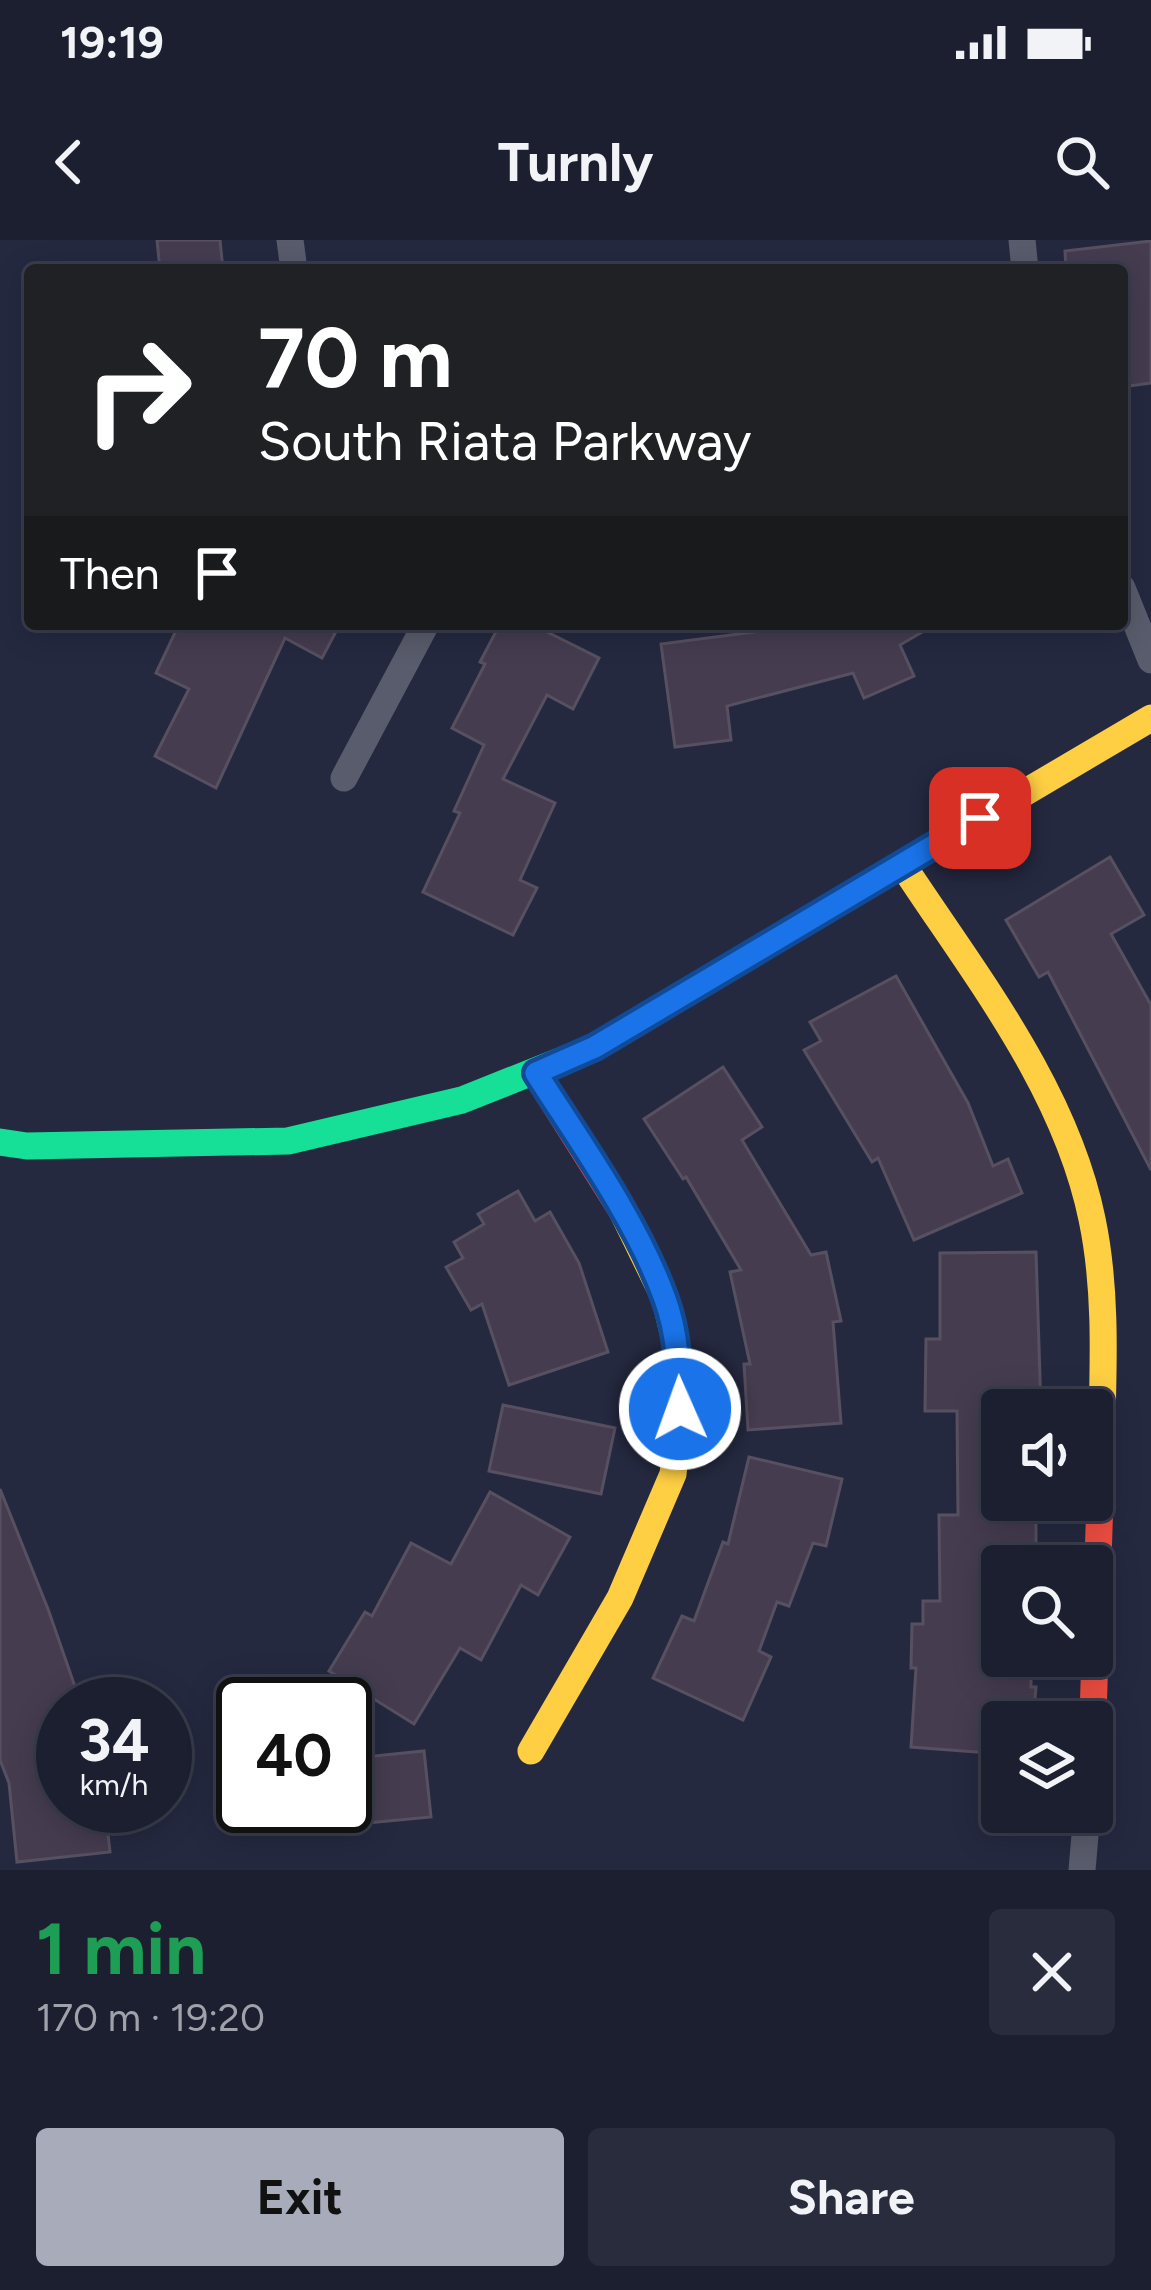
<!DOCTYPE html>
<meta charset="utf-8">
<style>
body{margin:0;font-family:Figtree,sans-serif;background:#292c3c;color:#f1f3f6;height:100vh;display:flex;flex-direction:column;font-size:45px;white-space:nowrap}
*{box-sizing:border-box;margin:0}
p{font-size:39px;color:#a0a2ab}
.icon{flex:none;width:66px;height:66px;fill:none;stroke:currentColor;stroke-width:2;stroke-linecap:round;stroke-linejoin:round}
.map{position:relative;height:1630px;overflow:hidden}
.panel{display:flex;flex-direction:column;background:#1c1f30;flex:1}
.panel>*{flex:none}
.hud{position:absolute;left:24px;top:24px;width:1104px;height:366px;border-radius:12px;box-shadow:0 6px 30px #0003,0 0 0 3px #3a3d4c;background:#202124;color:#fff;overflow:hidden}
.fabs{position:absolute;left:981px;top:1149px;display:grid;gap:24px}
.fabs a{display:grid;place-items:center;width:132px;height:132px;border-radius:12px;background:#1c1f30;box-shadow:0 6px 30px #0003,0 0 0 3px #3a3d4c;font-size:60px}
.speed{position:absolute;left:36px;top:1437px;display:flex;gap:24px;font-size:60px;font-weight:700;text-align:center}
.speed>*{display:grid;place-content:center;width:156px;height:156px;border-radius:50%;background:#1c1f30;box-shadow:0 6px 30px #0003,0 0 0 3px #3a3d4c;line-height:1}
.speed small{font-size:30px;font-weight:400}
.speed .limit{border:6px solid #111;border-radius:18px;background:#fff;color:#111}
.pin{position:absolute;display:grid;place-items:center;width:102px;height:102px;color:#fff;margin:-51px;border-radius:24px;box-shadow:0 6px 18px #0006}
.me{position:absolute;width:132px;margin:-66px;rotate:358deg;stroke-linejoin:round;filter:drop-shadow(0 0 9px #0008)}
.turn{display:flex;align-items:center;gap:42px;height:252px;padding:0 36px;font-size:54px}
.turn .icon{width:156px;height:156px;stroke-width:2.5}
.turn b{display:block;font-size:84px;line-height:102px}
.then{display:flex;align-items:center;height:114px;padding:0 36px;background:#0003;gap:24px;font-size:45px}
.round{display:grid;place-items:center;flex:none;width:126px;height:126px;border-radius:12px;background:#292c3c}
.head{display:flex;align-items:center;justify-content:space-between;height:204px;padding:0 36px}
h1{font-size:72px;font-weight:700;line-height:90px;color:#1e9e55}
.button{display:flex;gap:24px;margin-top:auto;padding:24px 36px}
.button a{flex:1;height:138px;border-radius:12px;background:#a7abba;color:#111;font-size:48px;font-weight:700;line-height:138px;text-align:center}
.button a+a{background:#292c3c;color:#f1f3f6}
.status{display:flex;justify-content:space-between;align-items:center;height:84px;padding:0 60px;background:#1c1f30;direction:ltr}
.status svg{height:33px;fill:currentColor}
header{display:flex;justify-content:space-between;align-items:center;height:156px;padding:0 36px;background:#1c1f30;font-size:54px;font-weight:700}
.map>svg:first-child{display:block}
.building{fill:#453c50;stroke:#575061;stroke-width:3}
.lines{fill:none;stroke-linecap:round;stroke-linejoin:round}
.street{stroke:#595c6c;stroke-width:27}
.fast{stroke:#16e098;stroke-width:27}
.slow{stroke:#ffcf43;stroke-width:27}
.jam{stroke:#f24e42;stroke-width:27}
.route-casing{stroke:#114b97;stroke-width:30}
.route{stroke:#1a73e8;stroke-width:21}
</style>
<div class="status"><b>19:19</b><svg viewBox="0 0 49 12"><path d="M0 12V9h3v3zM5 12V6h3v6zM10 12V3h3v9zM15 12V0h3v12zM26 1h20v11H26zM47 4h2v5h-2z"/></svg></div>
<header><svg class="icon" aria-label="back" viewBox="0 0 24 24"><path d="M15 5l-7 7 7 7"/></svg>Turnly<svg class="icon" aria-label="search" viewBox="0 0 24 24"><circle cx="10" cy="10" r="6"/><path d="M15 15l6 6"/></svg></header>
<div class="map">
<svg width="1151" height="1630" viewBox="0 0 1151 1630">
<rect width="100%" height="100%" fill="#252940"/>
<!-- building -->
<g class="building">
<polygon points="157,0 220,0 223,30 160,30"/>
<polygon points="1151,1 1151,143 1122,147 1122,30 1066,30 1065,11"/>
<polygon points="179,384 340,384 322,418 285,398 216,548 155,516 189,449 156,433"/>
<polygon points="500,384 531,384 599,418 573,469 547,455 503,539 555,563 520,640 537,648 513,695 423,652 460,573 454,571 484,505 452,488 485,424 480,422"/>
<polygon points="752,384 936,384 900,405 914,436 864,458 853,433 727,466 731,500 675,507 661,404 754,392"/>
<polygon points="1110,617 1144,675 1111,694 1151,765 1151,930 1048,732 1039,737 1006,680"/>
<polygon points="896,736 968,863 993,926 1008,919 1022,953 914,1000 878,918 872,922 804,810 821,801 810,782"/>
<polygon points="723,827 762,887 742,900 811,1015 826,1012 841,1081 833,1082 841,1183 748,1190 744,1124 750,1124 730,1032 741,1030 686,937 683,939 644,879"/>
<polygon points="518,951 535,981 550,972 579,1023 608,1112 509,1145 482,1064 471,1070 446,1027 463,1018 454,1002 484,984 478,974"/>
<polygon points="1036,1012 1041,1170 1002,1170 1002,1275 1036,1275 1036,1326 1002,1326 1002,1416 1031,1416 1031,1447 1036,1447 1033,1482 1002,1482 1002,1514 911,1507 916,1428 911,1428 912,1384 923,1384 923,1361 940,1361 939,1275 958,1275 957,1171 925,1171 926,1099 940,1099 940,1013"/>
<polygon points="503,1165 615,1188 601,1254 489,1231"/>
<polygon points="749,1217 842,1239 826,1306 813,1303 789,1366 777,1362 759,1411 771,1417 743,1480 653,1438 682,1376 694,1381 723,1302 728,1304"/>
<polygon points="0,1249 48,1369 81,1464 63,1464 63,1566 105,1566 110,1612 17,1622 9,1543 0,1520"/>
<polygon points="490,1252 570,1297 538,1355 521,1345 481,1420 460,1408 414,1484 329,1431 365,1372 372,1376 411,1303 451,1324"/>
<polygon points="424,1511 431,1577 345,1585 345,1519"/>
</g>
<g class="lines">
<!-- street -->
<g class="street">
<polyline points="290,0 294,30"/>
<polyline points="1022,0 1025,30"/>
<polyline points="1122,348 1151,420"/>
<polyline points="344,538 426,384"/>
<polyline points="1082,1630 1087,1572"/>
</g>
<!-- fast -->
<polyline class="fast" points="0,902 27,906 288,901 462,860 595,807 804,683"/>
<!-- slow -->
<g class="slow">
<path d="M902 624C974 734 1065 847 1092 979 1109 1060 1102 1146 1101 1227"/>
<polyline points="804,683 1151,478"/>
<polyline points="531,1511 620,1358 673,1234 680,1169 678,1113 665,1059 622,971"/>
</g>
<!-- jam -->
<g class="jam">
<polyline points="535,833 622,971"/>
<polyline points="1092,1507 1101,1227"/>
</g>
</g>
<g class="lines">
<defs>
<path id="route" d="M680 1169C679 1132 678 1094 665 1059 637 981 580 902 536 833L595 807 980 578"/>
</defs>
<!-- route casing -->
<use href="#route" class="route-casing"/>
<!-- route -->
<use href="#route" class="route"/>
</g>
</svg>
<div class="fabs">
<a><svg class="icon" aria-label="sound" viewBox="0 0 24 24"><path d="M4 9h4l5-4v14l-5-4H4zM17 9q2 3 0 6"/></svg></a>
<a><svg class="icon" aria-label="search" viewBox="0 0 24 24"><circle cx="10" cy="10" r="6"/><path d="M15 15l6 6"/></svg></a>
<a><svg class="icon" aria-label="layers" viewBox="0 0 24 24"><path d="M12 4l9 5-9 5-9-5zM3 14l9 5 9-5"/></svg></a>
</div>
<div class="speed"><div>34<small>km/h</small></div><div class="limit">40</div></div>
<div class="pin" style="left:980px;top:578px;background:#d93025"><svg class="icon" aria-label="arrive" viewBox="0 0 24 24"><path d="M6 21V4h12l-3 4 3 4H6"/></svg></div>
<svg class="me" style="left:680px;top:1169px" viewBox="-20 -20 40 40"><circle r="17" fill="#1a73e8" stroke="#fff" stroke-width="3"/><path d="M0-11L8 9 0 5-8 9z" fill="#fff"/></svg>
<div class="hud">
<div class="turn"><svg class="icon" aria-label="right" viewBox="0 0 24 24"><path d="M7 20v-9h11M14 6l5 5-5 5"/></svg><div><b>70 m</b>South Riata Parkway</div></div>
<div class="then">Then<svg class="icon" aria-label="arrive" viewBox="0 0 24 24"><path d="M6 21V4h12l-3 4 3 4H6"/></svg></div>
</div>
</div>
<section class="panel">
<div class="head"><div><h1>1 min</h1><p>170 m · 19:20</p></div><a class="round"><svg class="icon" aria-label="close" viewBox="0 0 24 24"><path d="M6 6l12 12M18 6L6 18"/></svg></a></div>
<div class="button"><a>Exit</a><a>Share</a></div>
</section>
